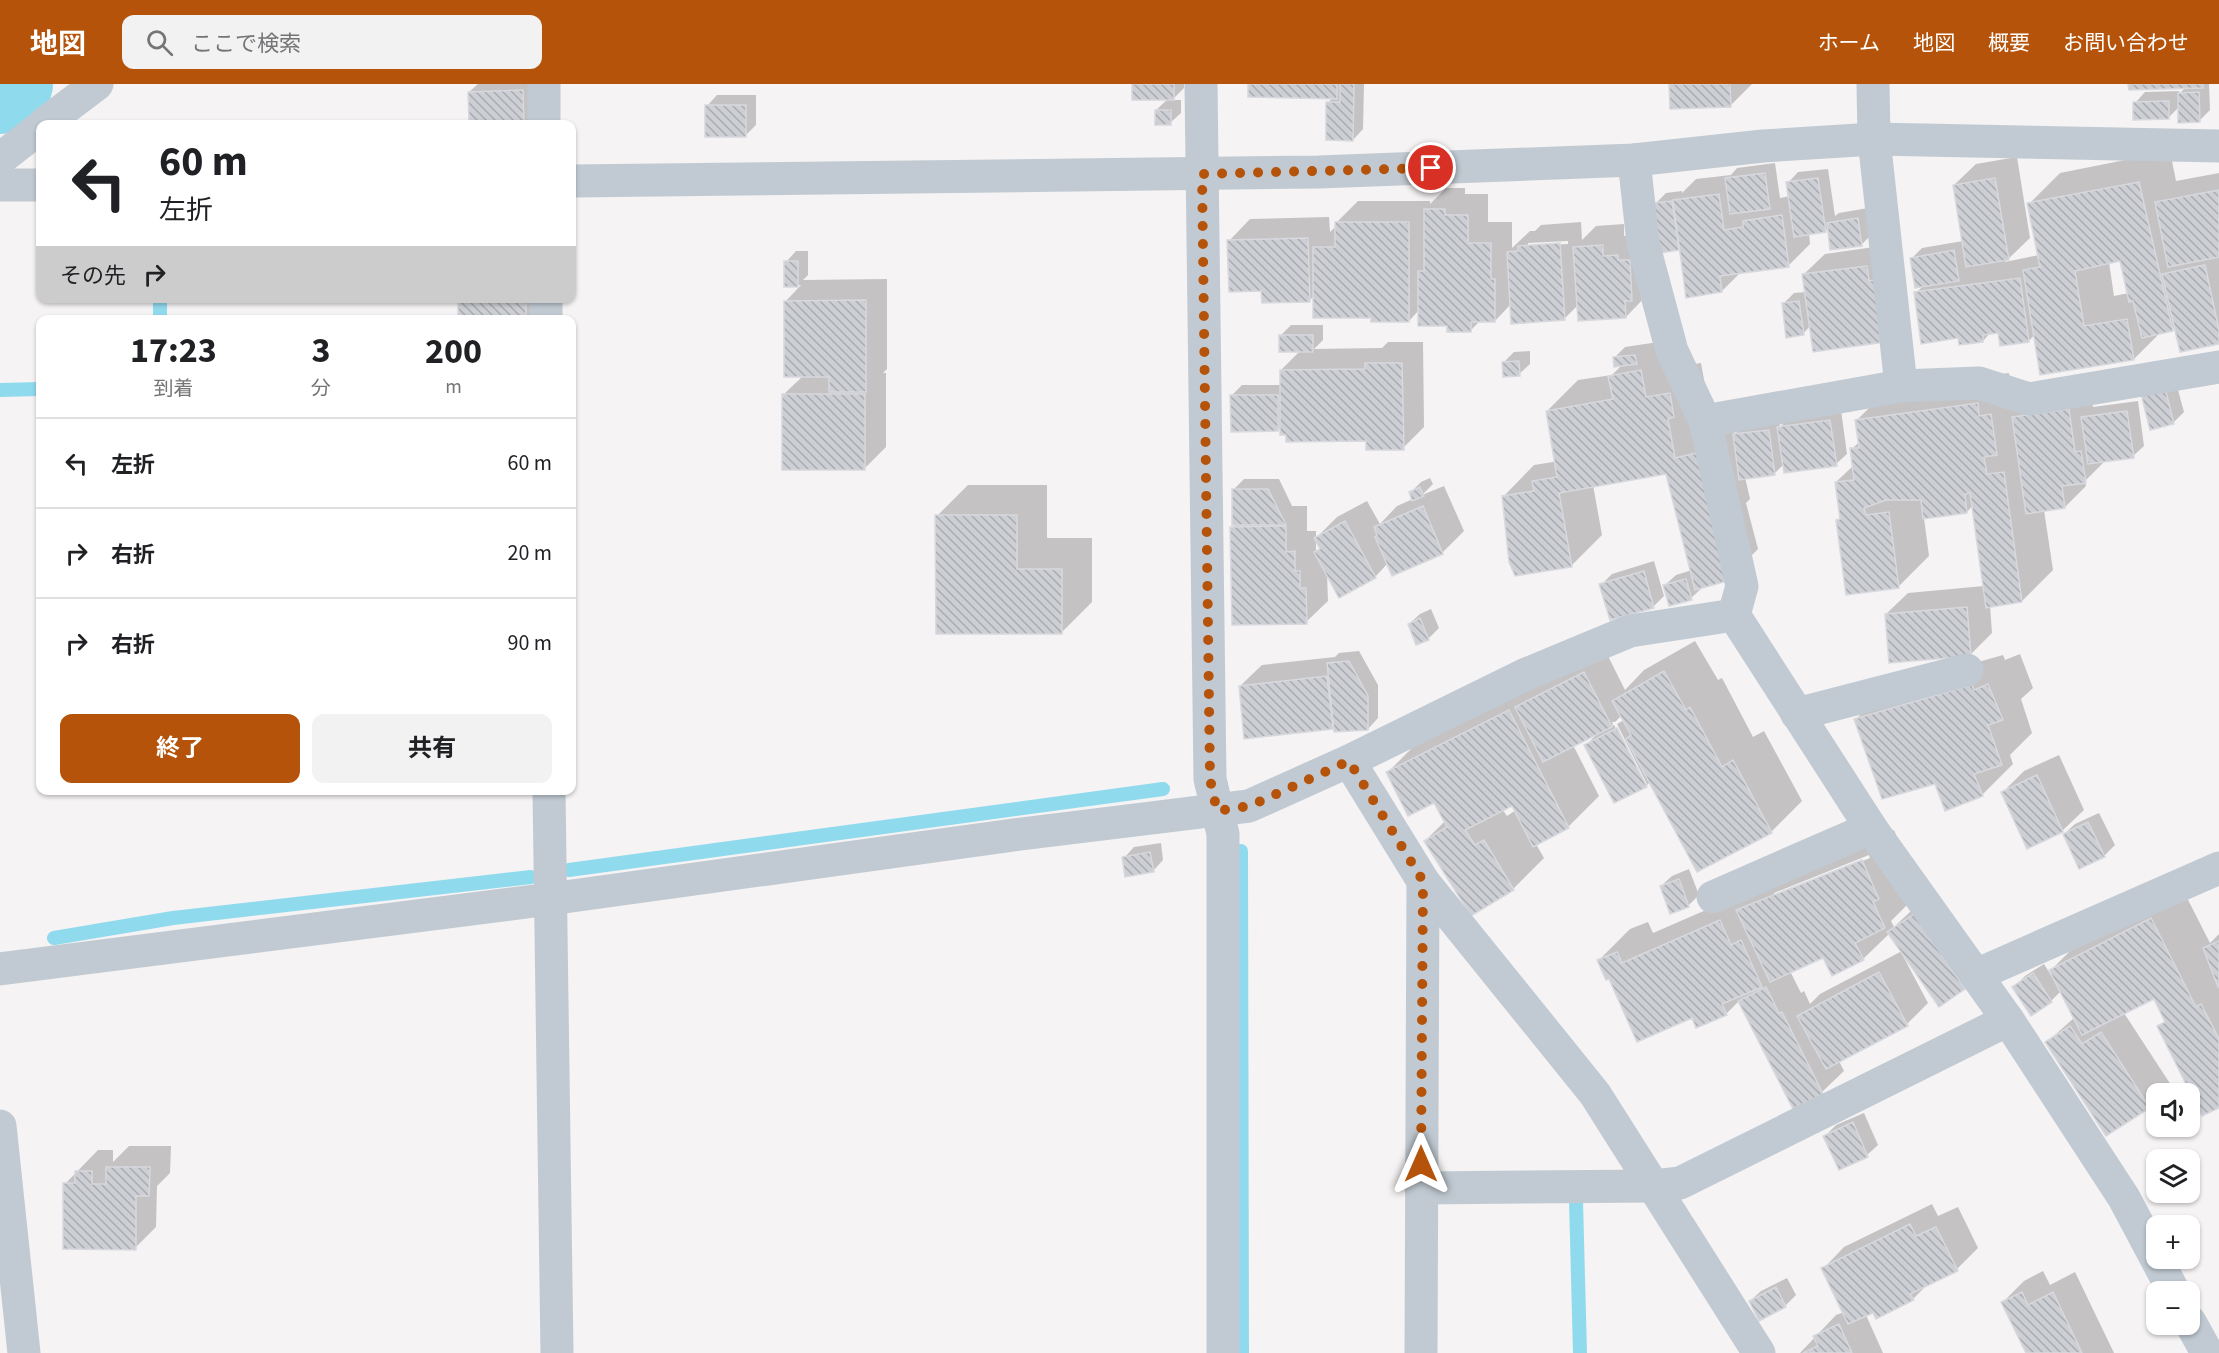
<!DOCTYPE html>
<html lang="ja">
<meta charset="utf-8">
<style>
body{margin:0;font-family:"Source Sans 3","Noto Sans JP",sans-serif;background:#f2f2f2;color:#202124;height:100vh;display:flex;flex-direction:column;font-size:22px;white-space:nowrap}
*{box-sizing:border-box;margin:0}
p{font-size:20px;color:#757577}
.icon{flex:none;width:33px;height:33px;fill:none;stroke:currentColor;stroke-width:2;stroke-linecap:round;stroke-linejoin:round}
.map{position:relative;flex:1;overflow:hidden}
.drawer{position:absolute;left:36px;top:231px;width:540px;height:480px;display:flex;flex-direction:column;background:#fff;border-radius:12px;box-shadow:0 2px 4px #0004}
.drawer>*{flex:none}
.top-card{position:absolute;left:36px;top:36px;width:540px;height:183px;border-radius:12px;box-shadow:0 2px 4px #0004;background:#fff;color:#202124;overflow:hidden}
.tools{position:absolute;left:2146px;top:999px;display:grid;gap:12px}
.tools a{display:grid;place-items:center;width:54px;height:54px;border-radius:12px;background:#fff;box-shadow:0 2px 4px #0004;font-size:30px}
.pin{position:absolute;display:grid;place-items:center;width:51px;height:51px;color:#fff;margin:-26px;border:3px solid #fff;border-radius:50%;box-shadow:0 2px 6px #0007}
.me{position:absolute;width:66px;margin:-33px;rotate:0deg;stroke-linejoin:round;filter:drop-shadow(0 0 4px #0008)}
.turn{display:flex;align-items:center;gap:21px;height:126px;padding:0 24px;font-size:27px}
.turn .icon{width:78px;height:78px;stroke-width:2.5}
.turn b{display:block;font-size:42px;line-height:51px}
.then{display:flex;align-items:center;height:57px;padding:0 24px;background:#0003;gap:12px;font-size:22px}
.eta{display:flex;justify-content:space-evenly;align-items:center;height:102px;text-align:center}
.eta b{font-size:36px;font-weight:700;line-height:42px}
.action{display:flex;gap:12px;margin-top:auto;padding:12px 24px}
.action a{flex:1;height:69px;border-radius:12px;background:#b45309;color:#fff;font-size:24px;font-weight:700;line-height:69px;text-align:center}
.action a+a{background:#f2f2f2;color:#202124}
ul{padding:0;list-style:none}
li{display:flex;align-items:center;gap:18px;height:90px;padding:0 24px;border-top:2px solid #e0e0e0}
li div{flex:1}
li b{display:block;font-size:22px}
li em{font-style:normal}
header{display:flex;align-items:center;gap:36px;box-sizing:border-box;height:84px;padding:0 30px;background:#b45309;color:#fff}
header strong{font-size:28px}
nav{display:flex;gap:33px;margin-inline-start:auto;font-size:21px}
.search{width:420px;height:54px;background:#f2f2f2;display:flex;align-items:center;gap:15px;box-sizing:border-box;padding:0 21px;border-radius:12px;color:#757577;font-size:22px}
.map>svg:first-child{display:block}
.shadow{fill:#0003;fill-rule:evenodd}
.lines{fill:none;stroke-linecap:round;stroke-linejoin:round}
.stream{stroke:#90daee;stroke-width:14}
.river{stroke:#90daee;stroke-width:84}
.building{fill:url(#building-back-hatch);stroke:#d7d9de;stroke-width:1.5}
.minor{stroke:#c1cad2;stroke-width:33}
.route{stroke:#b45309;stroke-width:10;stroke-dasharray:0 18}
</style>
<header>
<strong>地図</strong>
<div class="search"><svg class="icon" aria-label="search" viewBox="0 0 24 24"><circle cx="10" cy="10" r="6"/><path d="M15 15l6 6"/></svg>ここで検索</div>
<nav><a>ホーム</a><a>地図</a><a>概要</a><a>お問い合わせ</a></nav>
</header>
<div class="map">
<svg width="2219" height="1269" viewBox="0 0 2219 1269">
<defs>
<pattern id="building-back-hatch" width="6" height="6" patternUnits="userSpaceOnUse" patternTransform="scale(1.5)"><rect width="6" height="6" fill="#cdcfd5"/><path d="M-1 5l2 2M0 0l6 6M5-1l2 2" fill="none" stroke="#a8abb0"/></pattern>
</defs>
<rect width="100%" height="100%" fill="#f5f3f3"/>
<!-- shadow -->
<g class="shadow">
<polygon points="478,0 544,0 533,40 471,40 469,8"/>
<polygon points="1134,0 1184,0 1184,4 1172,16 1181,16 1181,29 1170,39 1156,26 1169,14"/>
<polygon points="1249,0 1364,0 1363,45 1353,56 1328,19 1333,13"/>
<polygon points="1671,0 1752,0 1730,22"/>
<polygon points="2130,0 2209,0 2210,26 2199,37 2180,22 2168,34 2135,19 2145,8 2179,7 2179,10 2186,3"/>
<polygon points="717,11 756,11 756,41 745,52 707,22"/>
<path d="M2170 67 2176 97 2219 89V258L2176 242 2172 246 2160 249 2134 275 2035 250 2029 257 1999 247 1991 248 1983 257 1960 253 1916 209 1923 202 1911 175 1922 164 1963 157 1954 101 1976 80 2017 73 2030 154 2005 178 2039 171 2029 120 2060 89ZM2121 175 2129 209 2114 212 2109 178Z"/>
<polygon points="1775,79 1780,114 1790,112 1788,99 1798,88 1828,85 1835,132 1839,129 1868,124 1872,150 1861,161 1829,143 1825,147 1809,149 1810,160 1789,181 1741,188 1722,207 1681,162 1678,165 1655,120 1666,109 1682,107 1682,109 1696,95 1731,91 1737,84"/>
<path d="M1446 104H1465V110H1488V138H1512V164L1530 147H1535L1541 141 1581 138 1582 156 1596 142 1624 140V152L1639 150 1647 211 1626 233 1578 221 1564 235 1511 220 1495 237H1480L1470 247 1448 240 1419 226 1409 237 1373 233 1314 212 1310 216 1262 205 1229 157 1250 135 1329 133 1330 148 1336 142V139L1358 117H1430V120ZM1568 157V160L1528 162V159Z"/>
<polygon points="1888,161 1906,235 1810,242 1803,250 1783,220 1794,209 1806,208 1803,191 1825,170"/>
<polygon points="796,167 808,167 808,191 803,196 887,195 887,285 883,289 886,289 886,363 864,385 784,310 803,292 785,218 801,201 786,201 786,178"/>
<polygon points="460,214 547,214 547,217 528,236 460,236"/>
<polygon points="1291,241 1323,241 1323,256 1314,265 1382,264 1388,258 1423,258 1424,343 1403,364 1367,356 1287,350 1282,342 1278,346 1232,311 1242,301 1281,301 1281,286 1300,267 1280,252"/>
<polygon points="1672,256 1676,283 1701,279 1705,301 1699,306 1731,337 1735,350 1745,340 1779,336 1780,343 1790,333 1841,326 1847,370 1836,380 1784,380 1775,389 1745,393 1750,415 1746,419 1758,465 1727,496 1702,504 1691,514 1665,501 1676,491 1692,486 1667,388 1593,401 1602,451 1571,482 1503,413 1534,381 1553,378 1556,376 1547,327 1578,296 1612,291 1622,281 1614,274 1625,263"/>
<polygon points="1530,267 1530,280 1519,290 1504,278 1514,268"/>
<polygon points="2009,289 2010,301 2090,305 2093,323 2138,317 2144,362 2133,372 2106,376 2085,397 2086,402 2065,423 2044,426 2053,486 2022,517 1990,521 1992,549 1971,570 1886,530 1908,509 1984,502 1973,421 1967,428 1924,434 1929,472 1898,503 1837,437 1841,433 1836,398 1854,381 1852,365 1860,357 1857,336 1888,305"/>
<polygon points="2175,295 2184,328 2173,339 2143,310"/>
<polygon points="1430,394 1433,400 1422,411 1444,402 1464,447 1443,468 1393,490 1388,479 1375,493 1327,490 1328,517 1306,538 1232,444 1236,439 1233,406 1244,395 1279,395 1292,422 1307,422 1307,447 1316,447 1316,466 1318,466 1321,464 1316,454 1337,433 1367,417 1380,440 1397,422 1413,415 1411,408 1421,398"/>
<polygon points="968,401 1047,401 1047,454 1092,454 1092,518 1061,549 937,432"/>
<polygon points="1654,477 1664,512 1654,522 1611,534 1601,501 1612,490"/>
<polygon points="1431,525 1439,544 1428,555 1409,540 1420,530"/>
<path d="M1695 557 1718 596 1722 594 1753 653 1764 647 1802 717 1771 748 1651 697 1646 702 1586 661 1598 649 1573 661 1599 712 1568 743 1536 760 1544 774 1513 805 1471 830 1425 757 1445 737 1435 717 1388 688 1419 657 1606 568 1625 606 1644 586ZM1622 631 1624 636 1617 640 1647 700H1644L1614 641 1611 642 1613 640 1612 638H1615ZM1512 720 1516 726 1507 732 1502 725Z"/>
<polygon points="1359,567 1378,601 1378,634 1368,645 1335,641 1332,644 1240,602 1262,581 1335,573 1339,569"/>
<polygon points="2020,570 2033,604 2021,615 2032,649 2010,671 2013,680 1982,711 1936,698 1856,635 1887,604 2003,571 2005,576"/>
<polygon points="2059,671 2084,726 2062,747 2002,709 2024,687"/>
<polygon points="2099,729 2115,761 2104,772 2064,750 2075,740"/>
<path d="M1894 746 1909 783 1916 812 1891 837 1894 843 1911 827 1986 882 1964 904 1940 921 1905 871 1903 872 1928 919 1907 940 1839 977 1844 987 1822 1008 1793 1023 1739 917 1727 929 1697 942 1692 932 1610 893 1599 876 1630 845 1648 838 1653 849 1752 806 1769 796ZM1869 771 1870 774 1774 813V809ZM1890 849 1902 867 1820 910 1810 920 1804 907 1801 909 1790 887 1823 872 1832 890 1863 875Z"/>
<polygon points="1161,759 1163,776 1153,787 1124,774 1134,763"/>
<polygon points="1689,785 1699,811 1688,822 1661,802 1672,792"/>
<polygon points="2182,804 2210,859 2219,850 2219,1022 2159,942 2166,936 2154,913 2124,929 2171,1001 2162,1010 2157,1010 2157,1015 2149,1022 2106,1050 2047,958 2075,933 2062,906 2051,917 2014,903 2025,892 2044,880 2052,893 2054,892 2051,886 2082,855"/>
<polygon points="1864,1029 1878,1061 1867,1071 1825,1052 1836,1041"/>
<polygon points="129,1062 171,1062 170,1089 157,1102 156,1143 135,1164 65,1100 98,1066 113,1066 113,1078"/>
<polygon points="1932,1120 1938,1132 1958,1123 1978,1164 1957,1185 1929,1199 1913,1215 1877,1233 1873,1227 1866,1231 1883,1269 1800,1269 1836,1231 1844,1228 1823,1185 1844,1163"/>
<polygon points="2043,1187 2050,1201 2075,1188 2114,1269 2028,1269 2003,1218 2024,1197"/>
<polygon points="1787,1194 1796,1211 1785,1222 1750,1217 1761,1207"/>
</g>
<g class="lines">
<!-- stream -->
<g class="stream">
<polyline points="160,236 160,214"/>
<polyline points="0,306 40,305"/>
<polyline points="1241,767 1242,1269"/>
<polyline points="569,786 1163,705"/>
<polyline points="54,854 173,834 531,793"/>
<polyline points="1576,1117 1580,1269"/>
</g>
<!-- river -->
<polyline class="river" points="0,8 11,0"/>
</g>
<!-- building -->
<g class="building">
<rect x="1132" y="0" width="42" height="16"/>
<polygon points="1248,0 1337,0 1337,15 1248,13"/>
<polygon points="1340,0 1354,0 1353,57 1326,56 1326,18 1340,18"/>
<polygon points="1669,0 1730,0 1731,23 1670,25"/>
<polygon points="2128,0 2203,0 2203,4 2129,6"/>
<polygon points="523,6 524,40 469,40 468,8"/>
<polygon points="2199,8 2200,38 2178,39 2178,9"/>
<polygon points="2169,17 2169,35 2133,36 2133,18"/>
<rect x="705" y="21" width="41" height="32"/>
<rect x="1155" y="26" width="16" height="15"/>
<polygon points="1765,89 1770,125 1730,130 1725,94"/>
<polygon points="1818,94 1826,148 1794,153 1786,98"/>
<polygon points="1995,94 2009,176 1966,183 1953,101"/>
<polygon points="2139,98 2173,247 2142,254 2133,217 2129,218 2120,177 2075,187 2084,242 2127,235 2134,276 2040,291 2023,186 2040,183 2027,119"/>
<polygon points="2219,106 2219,173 2168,183 2155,118"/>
<polygon points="1719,110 1724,146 1743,143 1743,137 1782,131 1789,183 1720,192 1722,208 1686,214 1673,116"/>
<polygon points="1672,117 1679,166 1660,169 1654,119"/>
<polygon points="1424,125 1445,125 1445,131 1468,131 1468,159 1491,159 1491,195 1495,195 1495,238 1471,238 1471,248 1447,248 1447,242 1418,242 1418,187 1424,187"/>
<polygon points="1858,134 1862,162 1830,166 1827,139"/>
<polygon points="1335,138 1409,138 1409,238 1371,238 1371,234 1313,234 1313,163 1335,163"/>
<polygon points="1308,154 1310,218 1262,219 1261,207 1229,208 1227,156"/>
<polygon points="1560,159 1565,236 1511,240 1507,168 1518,167 1518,162"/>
<polygon points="1603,161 1603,172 1618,171 1618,176 1630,176 1632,217 1625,217 1626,234 1578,237 1573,163"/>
<polygon points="1954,166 1959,197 1915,204 1910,174"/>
<rect x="784" y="177" width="14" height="26"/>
<polygon points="2205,181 2219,246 2219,260 2180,268 2162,190"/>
<polygon points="1867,182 1869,197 1876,196 1885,258 1813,268 1802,190"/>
<polygon points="2020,194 2029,258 2000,262 1998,249 1983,251 1983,258 1959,261 1958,254 1921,260 1914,208"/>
<rect x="458" y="214" width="68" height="22"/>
<polygon points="866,216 866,308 829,308 829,293 784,293 784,217"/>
<polygon points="1799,217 1804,251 1786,254 1782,219"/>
<rect x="1279" y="251" width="34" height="17"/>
<polygon points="1635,271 1637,280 1614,283 1613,273"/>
<polygon points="1519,277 1520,292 1503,293 1502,278"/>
<polygon points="1365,279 1402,279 1404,366 1366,366 1366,357 1286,358 1286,351 1280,351 1280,286 1365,285"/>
<polygon points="1641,286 1646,313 1670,309 1674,333 1668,335 1675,374 1701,368 1727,497 1695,506 1666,390 1559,409 1572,483 1515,492 1509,478 1502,412 1534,407 1532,397 1557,393 1546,327 1613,315 1608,292"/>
<polygon points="2165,304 2174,340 2150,346 2141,310"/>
<rect x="782" y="310" width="83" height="76"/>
<polygon points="1230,311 1278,311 1278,347 1231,348"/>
<polygon points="1978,319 1979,332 1991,330 1997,371 1984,373 1987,390 2004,388 2022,518 1986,524 1970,409 1965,410 1967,429 1923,435 1921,416 1886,416 1864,424 1866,431 1889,428 1899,504 1846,511 1836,436 1840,435 1835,398 1854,396 1850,364 1859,364 1855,336"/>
<polygon points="2069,325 2075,368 2081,367 2086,399 2062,402 2065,424 2026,430 2012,333"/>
<polygon points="2127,327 2134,374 2088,380 2081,333"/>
<polygon points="1830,336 1837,382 1784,389 1777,343"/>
<polygon points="1769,346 1775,391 1739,396 1733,350"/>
<polygon points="1420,403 1424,412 1412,417 1409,408"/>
<polygon points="1232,405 1268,405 1286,441 1232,441"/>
<polygon points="1423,422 1443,470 1392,492 1375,453 1377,451 1374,443"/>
<polygon points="935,431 1017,431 1017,485 1062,485 1062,550 936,550"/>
<polygon points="1345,437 1376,494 1339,514 1314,468 1320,465 1314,454"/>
<polygon points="1286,442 1286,468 1295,467 1295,487 1300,487 1300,504 1306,504 1307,540 1232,541 1230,443"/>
<polygon points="1644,487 1654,524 1610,536 1599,500"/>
<polygon points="1686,495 1692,516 1669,522 1663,501"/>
<polygon points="1967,523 1971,572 1889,579 1885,530"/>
<polygon points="1420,534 1429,556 1416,561 1408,540"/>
<polygon points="1349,577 1368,612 1368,646 1334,648 1327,579"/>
<polygon points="1664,587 1686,626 1690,623 1722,683 1733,676 1772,749 1697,788 1626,655 1631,651 1612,617"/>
<polygon points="1584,588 1612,643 1543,678 1515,623"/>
<polygon points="1327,592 1333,645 1244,655 1239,602"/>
<polygon points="1988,600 2003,636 1988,641 2002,681 1974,690 1983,712 1945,727 1935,700 1882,715 1854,635 1972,601 1974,606"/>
<polygon points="1509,626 1569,744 1533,763 1512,722 1465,746 1475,761 1484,756 1514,806 1471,832 1424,757 1447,743 1434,719 1408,732 1386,688"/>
<polygon points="1617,644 1647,703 1614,719 1584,661"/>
<polygon points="2037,691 2063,748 2027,765 2001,708"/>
<polygon points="2088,738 2105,773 2079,785 2063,750"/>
<polygon points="1150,768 1154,788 1125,793 1122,773"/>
<polygon points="1862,776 1879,815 1873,818 1885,844 1855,859 1864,876 1832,892 1823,874 1770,898 1736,826"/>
<polygon points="1679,795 1689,823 1670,830 1660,802"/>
<polygon points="1914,830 1965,905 1939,923 1887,848"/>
<polygon points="2151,834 2196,923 2201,920 2219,955 2219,1024 2202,1032 2157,942 2165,938 2154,915 2082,951 2049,886"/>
<polygon points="1720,836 1731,861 1741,856 1762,903 1722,920 1727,931 1696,944 1692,934 1637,958 1609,895 1606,896 1597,876 1617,868 1622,879"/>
<polygon points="2219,857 2219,902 2218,903 2203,864"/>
<polygon points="1879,888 1908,942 1826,985 1797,932"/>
<polygon points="2033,889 2052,918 2031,932 2012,903"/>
<polygon points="1766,903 1779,929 1782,928 1823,1010 1793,1025 1738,917"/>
<polygon points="2070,942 2082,960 2101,948 2150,1024 2106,1052 2045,958"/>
<polygon points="1853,1038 1868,1073 1839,1086 1823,1052"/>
<polygon points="106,1083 150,1083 149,1112 136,1112 136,1166 63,1165 63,1099 75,1099 75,1087 92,1087 92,1100 106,1100"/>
<polygon points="1910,1140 1916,1152 1936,1143 1958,1187 1910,1210 1914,1216 1876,1235 1873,1229 1848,1240 1821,1184"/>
<polygon points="1776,1203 1786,1223 1759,1237 1749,1217"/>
<polygon points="2022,1208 2028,1221 2053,1208 2082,1269 2026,1269 2001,1218"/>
<polygon points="1839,1240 1852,1269 1803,1269 1818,1262 1813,1252"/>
</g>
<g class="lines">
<!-- minor -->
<g class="minor">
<polyline points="544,0 544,40"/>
<polyline points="1201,0 1210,695 1223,750 1223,1269"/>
<polyline points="1873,0 1874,55 1901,302"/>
<polyline points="44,40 97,0"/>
<polyline points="0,75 40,44"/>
<polyline points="1634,76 1643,159 1672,267 1705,337 1742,502 1734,531 1871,744 2008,936 2124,1114 2174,1208"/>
<polyline points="572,97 1319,88 1634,76 1763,62 1874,55 2219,62"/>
<polyline points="0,101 40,101"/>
<polyline points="546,214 546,236"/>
<polyline points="1705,337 1901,302 1979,299 2029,315 2219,283"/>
<polyline points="1797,630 1967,586"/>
<polyline points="1349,677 1423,797 1595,1010 1759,1269"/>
<polyline points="549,706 557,1269"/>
<polyline points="1713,813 1871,744"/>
<polyline points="0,885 550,815 1021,750 1249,722 1349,677 1524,591 1630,547 1734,531"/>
<polyline points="1976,891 2219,784"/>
<polyline points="0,1042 24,1269"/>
<polyline points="1421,1104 1654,1102 1680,1099 2008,936"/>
<polyline points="2190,1238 2205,1265"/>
<polyline points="1421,1269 1423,797"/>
</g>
</g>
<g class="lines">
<!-- route -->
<polyline class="route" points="1421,1080 1423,797 1349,677 1250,722 1217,727 1210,695 1202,90 1431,84"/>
</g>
</svg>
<div class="tools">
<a><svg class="icon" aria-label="sound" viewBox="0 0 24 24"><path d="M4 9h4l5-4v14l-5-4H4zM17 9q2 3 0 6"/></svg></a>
<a><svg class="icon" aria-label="layers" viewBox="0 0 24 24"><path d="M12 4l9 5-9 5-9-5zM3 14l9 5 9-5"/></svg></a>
<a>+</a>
<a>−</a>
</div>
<div class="pin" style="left:1431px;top:84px;background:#d93025"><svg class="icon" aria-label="arrive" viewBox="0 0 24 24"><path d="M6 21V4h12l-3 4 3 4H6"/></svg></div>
<svg class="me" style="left:1421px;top:1080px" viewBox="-20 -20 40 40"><path d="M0-17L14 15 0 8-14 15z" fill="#b45309" stroke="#fff" stroke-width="4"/></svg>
<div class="top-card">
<div class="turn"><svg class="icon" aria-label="left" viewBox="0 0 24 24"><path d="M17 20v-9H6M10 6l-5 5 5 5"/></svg><div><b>60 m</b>左折</div></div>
<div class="then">その先<svg class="icon" aria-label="right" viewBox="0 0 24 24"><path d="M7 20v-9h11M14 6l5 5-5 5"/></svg></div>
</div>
<section class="drawer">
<div class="eta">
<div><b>17:23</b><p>到着</p></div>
<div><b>3</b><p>分</p></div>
<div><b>200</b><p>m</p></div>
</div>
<ul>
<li><svg class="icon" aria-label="left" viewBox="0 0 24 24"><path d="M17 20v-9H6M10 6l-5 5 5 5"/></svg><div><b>左折</b></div><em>60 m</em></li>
<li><svg class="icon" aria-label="right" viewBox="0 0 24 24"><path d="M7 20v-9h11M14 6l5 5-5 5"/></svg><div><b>右折</b></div><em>20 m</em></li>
<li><svg class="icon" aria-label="right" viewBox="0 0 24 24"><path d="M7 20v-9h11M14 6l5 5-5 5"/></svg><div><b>右折</b></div><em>90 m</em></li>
</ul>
<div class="action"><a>終了</a><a>共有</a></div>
</section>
</div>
